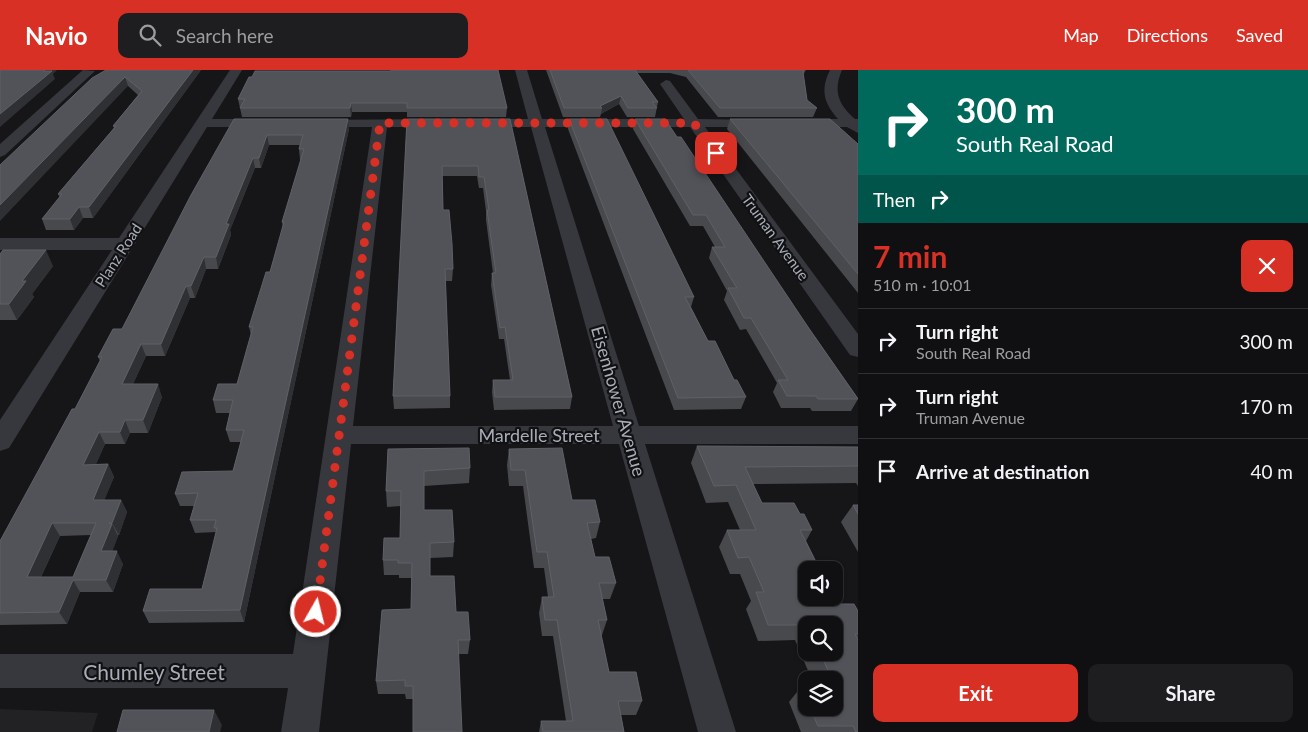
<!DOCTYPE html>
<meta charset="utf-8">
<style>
body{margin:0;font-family:Lato,sans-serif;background:#1e1e20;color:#f1f3f6;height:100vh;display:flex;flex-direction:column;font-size:19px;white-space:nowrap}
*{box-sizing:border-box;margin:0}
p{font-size:16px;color:#9c9d9f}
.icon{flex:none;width:28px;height:28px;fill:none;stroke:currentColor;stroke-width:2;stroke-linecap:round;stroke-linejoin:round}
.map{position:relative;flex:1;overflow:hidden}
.panel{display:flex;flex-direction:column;background:#101012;width:450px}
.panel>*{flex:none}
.banner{background:#00695c;color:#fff;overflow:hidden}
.buttons{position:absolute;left:798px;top:491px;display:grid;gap:10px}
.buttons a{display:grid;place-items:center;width:45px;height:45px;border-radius:10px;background:#101012;box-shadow:0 1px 4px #0004,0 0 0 1px #303032;font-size:25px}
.pin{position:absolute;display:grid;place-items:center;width:42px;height:42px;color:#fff;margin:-21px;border-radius:10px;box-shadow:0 2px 8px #0006}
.me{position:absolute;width:55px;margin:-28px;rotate:8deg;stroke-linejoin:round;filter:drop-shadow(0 0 4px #0008)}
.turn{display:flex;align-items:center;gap:18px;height:105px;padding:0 15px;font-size:22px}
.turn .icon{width:65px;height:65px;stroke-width:2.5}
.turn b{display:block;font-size:35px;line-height:42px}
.then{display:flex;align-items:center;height:48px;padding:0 15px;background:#0003;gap:10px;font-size:19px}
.round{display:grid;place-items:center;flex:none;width:52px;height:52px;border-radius:10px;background:#1e1e20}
.summary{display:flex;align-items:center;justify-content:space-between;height:85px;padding:0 15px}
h1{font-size:30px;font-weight:700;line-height:38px;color:#d93025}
.action{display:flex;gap:10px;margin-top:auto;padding:10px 15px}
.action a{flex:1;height:58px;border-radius:10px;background:#d93025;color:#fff;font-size:20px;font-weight:700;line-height:58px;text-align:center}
.action a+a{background:#1e1e20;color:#f1f3f6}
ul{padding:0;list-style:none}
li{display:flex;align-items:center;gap:15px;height:65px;padding:0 15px;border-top:1px solid #303032}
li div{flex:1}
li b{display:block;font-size:19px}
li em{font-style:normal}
header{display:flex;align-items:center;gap:30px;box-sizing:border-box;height:70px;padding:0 25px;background:#d93025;color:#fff}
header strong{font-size:24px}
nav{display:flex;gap:28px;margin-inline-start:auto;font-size:18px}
.search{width:350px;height:45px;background:#1e1e20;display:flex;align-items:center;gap:12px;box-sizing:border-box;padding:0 18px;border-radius:10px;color:#9c9d9f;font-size:19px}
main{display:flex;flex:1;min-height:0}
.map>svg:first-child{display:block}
.built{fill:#222225}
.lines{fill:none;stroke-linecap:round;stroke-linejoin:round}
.minor{fill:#37383d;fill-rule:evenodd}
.wall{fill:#47494d;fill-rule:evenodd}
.shaded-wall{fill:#2f3033}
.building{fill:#525359;stroke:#5f6168;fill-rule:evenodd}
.route{stroke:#d93025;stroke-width:9;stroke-dasharray:0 16.2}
.labels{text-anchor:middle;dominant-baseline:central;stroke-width:4.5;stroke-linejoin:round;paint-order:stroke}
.far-street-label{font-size:15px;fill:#a8adb8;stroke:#111113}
.street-label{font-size:18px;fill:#a8adb8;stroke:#111113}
.near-street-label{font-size:21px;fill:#a8adb8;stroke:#111113}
</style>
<header>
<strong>Navio</strong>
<div class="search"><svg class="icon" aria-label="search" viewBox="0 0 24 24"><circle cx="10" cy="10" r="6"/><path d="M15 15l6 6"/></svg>Search here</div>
<nav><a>Map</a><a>Directions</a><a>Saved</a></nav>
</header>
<main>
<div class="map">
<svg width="858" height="662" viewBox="0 0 858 662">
<rect width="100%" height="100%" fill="#161618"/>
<!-- built -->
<polygon class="built" points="0,639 98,643 92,662 0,662"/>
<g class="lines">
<!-- minor -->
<g class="minor">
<polygon points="83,0 95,1 5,85 0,87 0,74"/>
<polygon points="230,0 242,0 212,49 265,49 270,50 272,53 270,56 265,57 207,57 9,378 0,381 0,350 112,180 0,180 0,168 119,168"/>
<polygon points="515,0 527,0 542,49 684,49 660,14 666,10 670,11 698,49 767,50 769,53 767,56 762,57 705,57 858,264 858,287 850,285 690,57 545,57 639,356 858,356 858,374 645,374 736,662 698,662 619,374 351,374 319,662 281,662 288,618 0,618 0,584 293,584 372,57 315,57 310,56 308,53 310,50 440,49 445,50 447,53 445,56 440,57 387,57 353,356 613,356 531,57 477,57 472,56 470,53 472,50 477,49 528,49"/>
<path d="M830 0H842C833 21 838 34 855 49H858V63L847 57H800L795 56 793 53 795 50 800 49H838C824 33 820 20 830 0Z"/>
</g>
</g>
<!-- wall -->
<g class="wall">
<polygon points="201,0 93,148 83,148 74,160 46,160 42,149 60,128 58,124 114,58 113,56 138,25 128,16 92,8"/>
<polygon points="546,0 806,0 803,5 807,30 817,38 813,47 718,47 686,7 670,3 637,3 658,32 655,47 627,47 619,34 601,44 600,47 563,47"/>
<polygon points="249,7 507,38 506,47 407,47 407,42 352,42 351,47 242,47 238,29"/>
<path d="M234 49 349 59 244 552 149 553 143 541 202 519 216 464V462L195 463 190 450 194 436H180L175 424 233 401 241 372H230L226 360 230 343H216L213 330 237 314 251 265 249 257 270 202 283 158 282 152 301 90H300L299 79 300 75H269L261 98H255L230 160 231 165 218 199H206L195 228H190L165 286H146L133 314 162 327 148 363H130L125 374H105L96 394H108L114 407 104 430H121L127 442 119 465H118V466L112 481 123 494 113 522H80L67 554 0 555V471L75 339 100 291 98 287 122 259ZM91 465 73 507H41L60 466Z"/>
<polygon points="407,49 510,49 572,327 570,339 494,340 492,322 493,310 510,310 504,269 499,269 491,215 492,203 493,203 486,150 486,141 483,118 479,118 477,106 442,106 443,140 453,199 452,211 445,211 450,326 450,338 394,339 393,326"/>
<polygon points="569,49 694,227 691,237 708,271 746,327 741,339 674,340 568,59"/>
<polygon points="635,49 808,257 858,328 858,329 851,341 812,341 810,338 781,338 773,322 777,313 746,259 740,260 724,230 727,221 709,188 712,177 715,177 703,156 690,156 633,59"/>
<polygon points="730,49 858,74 858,223 727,59"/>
<polygon points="0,184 53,196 32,224 34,227 17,250 0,250"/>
<path d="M697 376 858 377V416L856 413 753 414 762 433 800 444 812 460 806 471 837 534 858 541V662H801L789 632 801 617H806V638H834V610H812L795 570 758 571 746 539 751 531 740 504H730L719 477 727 460H740L728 432 706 433 691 393ZM806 555H834V582H806Z"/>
<polygon points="388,379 470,398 469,413 424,416 424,440 454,472 453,487 430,488 430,506 456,542 470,570 468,584 459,584 413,629 406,629 405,624 378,624 376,611 411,539 412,508 399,508 399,505 384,505 383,490 400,468 401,436 387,437 386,421"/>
<polygon points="509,379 600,452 596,468 591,469 595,487 616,513 610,529 602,529 607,550 602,565 601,565 609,602 642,631 636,645 621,645 624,662 566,651 553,566 542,566 539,543 542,527 548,527 544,498 534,498 523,416 509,416 507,395"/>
<polygon points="853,435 858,435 858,482 841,452"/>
<polygon points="541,651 543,662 539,662"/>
</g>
<!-- shaded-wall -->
<g class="shaded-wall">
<polygon points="45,0 57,0 53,4 55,9 0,57 0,44"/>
<polygon points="193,0 201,0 93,148 89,137"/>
<polygon points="125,7 128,16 0,151 0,135"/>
<polygon points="621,26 619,34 601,44 602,38 600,36"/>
<polygon points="351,33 352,42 351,47 350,38"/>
<polygon points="348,49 349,59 244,552 240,540"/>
<polygon points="267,65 269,75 261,98 259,88"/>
<polygon points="253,88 255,98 230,160 231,165 218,199 216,187 226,154"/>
<polygon points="79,137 83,148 74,160 70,149"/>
<polygon points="46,180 53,196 32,224 34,227 17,250 9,234 22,211"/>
<polygon points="204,187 206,199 195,228 191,216"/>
<polygon points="186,216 190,228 165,286 161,274"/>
<polygon points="141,274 146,286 127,327 122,314"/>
<polygon points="158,314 162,327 148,363 143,350"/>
<polygon points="125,350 130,363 125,374 120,362"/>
<polygon points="99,362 105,374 90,407 83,395"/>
<polygon points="108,394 114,407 99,443 93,430"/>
<polygon points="121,430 127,442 119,465 112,453"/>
<polygon points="52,453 60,466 35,519 27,507"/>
<polygon points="112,454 118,466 108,494 101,481"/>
<polygon points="117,481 123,494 113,522 106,510"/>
<polygon points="73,510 80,522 67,554 59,542"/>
<polygon points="214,640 222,655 220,662 209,662"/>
</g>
<!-- building -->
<g class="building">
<polygon points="0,0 45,0 44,1 52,1 0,44"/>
<polygon points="106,0 193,0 89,137 79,137 70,149 42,149 62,124 58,124 116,56 113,56 142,21 125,7 0,135 0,95 92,8"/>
<polygon points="392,0 498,0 507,38 407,38 407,33 351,33 350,38 240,38 245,29 238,29 249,7 252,7 255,1 390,1"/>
<polygon points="550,0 635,0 658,32 652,32 657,38 628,38 621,26 600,36 602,38 564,38"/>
<polygon points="688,0 804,0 803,2 807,30 817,38 720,38"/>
<path d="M234 49H348L240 540 143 541 150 519H202L217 458H214L216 450H190L198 423 175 424 182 402 233 401 244 360H226L233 330H213L218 314H237L253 257H249L266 202H270L284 152H282L304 79H299L303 65H267L259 88H253L226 154H229L216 187H204L191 216H186L161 274H141L122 314H158L143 350H125L120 362H99L83 395 108 394 93 430H121L112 453H109L112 454 101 481H117L106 510H73L59 542 0 543V471L72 339H75L102 287H98L113 259H122L191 125ZM52 453H96L73 507H27Z"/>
<polygon points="407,49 510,49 572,327 495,327 493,310 513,310 505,257 500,258 492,203 496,203 487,140 489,140 484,107 479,107 478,96 442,96 443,140 449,140 452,174 453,199 445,199 450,326 393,326"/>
<polygon points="569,49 607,49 694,227 685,227 708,271 715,271 734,310 737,310 746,327 678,328"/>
<polygon points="635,49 665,49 677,67 681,67 808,257 858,329 818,329 816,326 787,326 778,310 788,310 751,248 744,248 728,218 737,218 712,177 725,177 706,145 693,145"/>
<polygon points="730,49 830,49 858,74 858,204"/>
<polygon points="3,180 46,180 22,211 26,211 9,234 0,234 0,184"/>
<polygon points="697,376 858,377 858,396 745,397 762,433 794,433 800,444 804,444 812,460 800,460 820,500 806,500 806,528 834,527 837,534 854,534 858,541 858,564 855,564 858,570 858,662 856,662 853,656 818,656 810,638 834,638 834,616 835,616 834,610 832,610 820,582 834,582 834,555 768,555 756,522 764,522 749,487 738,488 727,460 756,460 736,415 714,416"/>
<polygon points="469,378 470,398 424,401 424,440 452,440 454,472 430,473 430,506 454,506 456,542 468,542 470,570 458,570 462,662 413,662 413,616 405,616 405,610 376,611 382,540 411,539 412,493 398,493 398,490 383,490 384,468 400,468 401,421 386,421 388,379"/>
<polygon points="562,378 572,430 595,430 600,452 587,453 595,487 609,487 616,513 599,513 607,550 598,550 609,602 636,602 642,631 618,631 624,662 543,662 541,651 573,651 557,550 545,550 542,527 554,527 547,482 537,482 525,400 511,400 509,379"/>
<polygon points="853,435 858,435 858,444"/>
<polygon points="801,617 806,617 806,629"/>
<polygon points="123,640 214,640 209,662 117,662"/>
</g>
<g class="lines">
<!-- route -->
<polyline class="route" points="316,542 380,53 694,53 716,83"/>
</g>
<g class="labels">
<!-- far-street labels -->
<g class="far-street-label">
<text transform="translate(776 167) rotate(54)">Truman Avenue</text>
<text transform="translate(118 185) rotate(-57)">Planz Road</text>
</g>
<!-- street labels -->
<g class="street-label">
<text transform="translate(619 331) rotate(74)">Eisenhower Avenue</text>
<text x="539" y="365">Mardelle Street</text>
</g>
<!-- near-street labels -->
<g class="near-street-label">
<text x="154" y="601">Chumley Street</text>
</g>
</g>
</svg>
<div class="buttons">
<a><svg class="icon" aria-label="sound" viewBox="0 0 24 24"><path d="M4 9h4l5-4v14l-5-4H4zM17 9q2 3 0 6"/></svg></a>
<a><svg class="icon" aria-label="search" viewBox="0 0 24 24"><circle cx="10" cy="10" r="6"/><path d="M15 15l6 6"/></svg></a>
<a><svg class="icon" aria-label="layers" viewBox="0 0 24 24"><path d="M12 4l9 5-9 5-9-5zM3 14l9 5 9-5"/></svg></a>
</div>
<div class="pin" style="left:716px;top:83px;background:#d93025"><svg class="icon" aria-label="arrive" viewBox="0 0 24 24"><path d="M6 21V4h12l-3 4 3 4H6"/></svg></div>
<svg class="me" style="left:316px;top:542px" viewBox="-20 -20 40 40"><circle r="17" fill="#d93025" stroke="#fff" stroke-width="3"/><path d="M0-11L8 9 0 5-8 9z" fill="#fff"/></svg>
</div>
<section class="panel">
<div class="banner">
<div class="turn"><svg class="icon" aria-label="right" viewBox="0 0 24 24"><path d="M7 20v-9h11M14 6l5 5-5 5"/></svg><div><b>300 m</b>South Real Road</div></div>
<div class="then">Then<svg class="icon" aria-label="right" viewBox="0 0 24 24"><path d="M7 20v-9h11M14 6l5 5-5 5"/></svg></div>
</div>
<div class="summary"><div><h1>7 min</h1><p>510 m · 10:01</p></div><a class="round" style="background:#d93025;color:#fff"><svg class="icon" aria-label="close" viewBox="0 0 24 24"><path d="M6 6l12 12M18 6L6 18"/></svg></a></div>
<ul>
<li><svg class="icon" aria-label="right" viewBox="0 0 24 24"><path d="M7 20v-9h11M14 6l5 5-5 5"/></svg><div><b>Turn right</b><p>South Real Road</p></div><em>300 m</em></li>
<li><svg class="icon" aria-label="right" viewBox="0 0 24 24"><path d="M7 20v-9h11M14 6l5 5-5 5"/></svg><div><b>Turn right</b><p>Truman Avenue</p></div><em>170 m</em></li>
<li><svg class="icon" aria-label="arrive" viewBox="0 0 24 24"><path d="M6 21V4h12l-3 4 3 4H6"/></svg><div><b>Arrive at destination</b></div><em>40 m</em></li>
</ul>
<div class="action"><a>Exit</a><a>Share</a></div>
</section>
</main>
